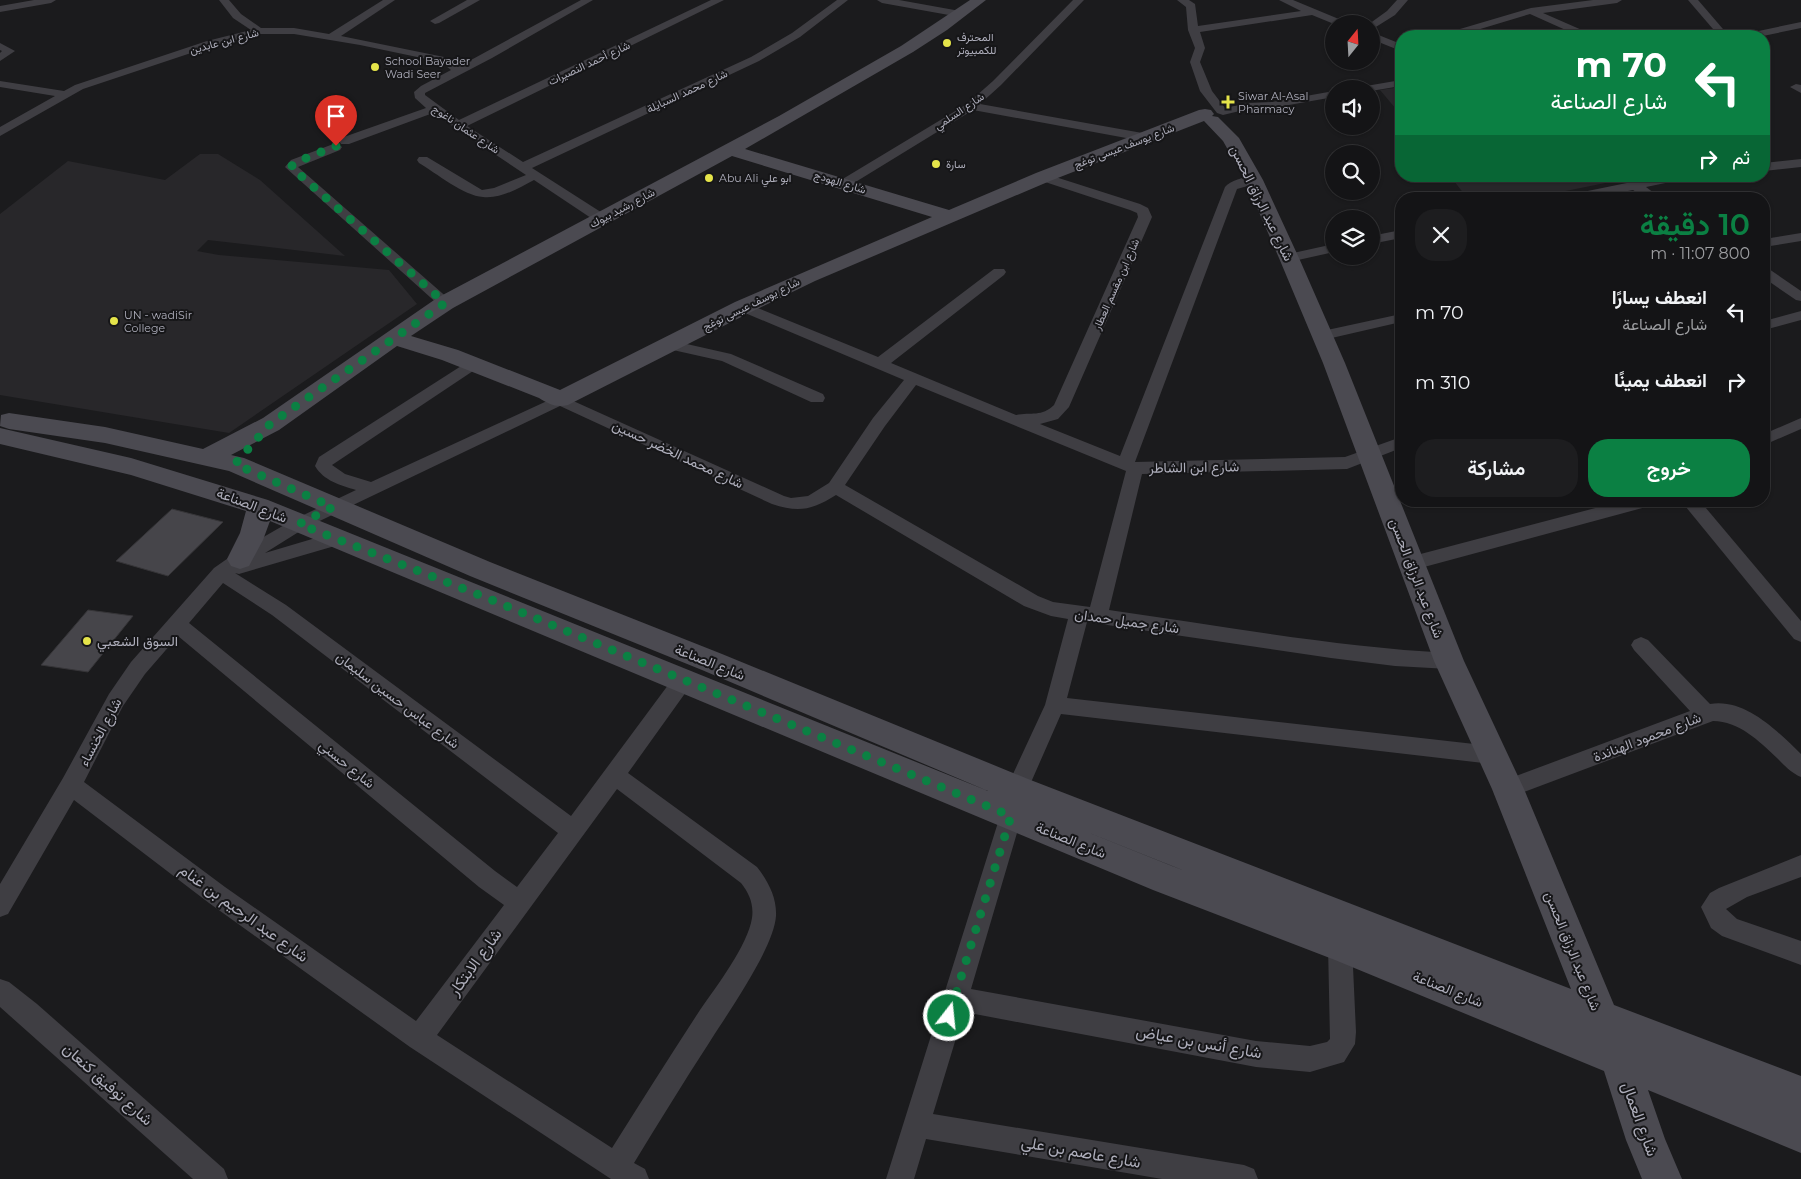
<!DOCTYPE html>
<html lang="ar">
<meta charset="utf-8">
<style>
body{margin:0;font-family:Montserrat,Vazirmatn,sans-serif;background:#1d1d1f;color:#f1f3f6;direction:rtl;height:100vh;display:flex;flex-direction:column;font-size:19px;white-space:nowrap}
*{box-sizing:border-box;margin:0}
p{font-size:16px;color:#9d9ea1}
.icon{flex:none;width:28px;height:28px;fill:none;stroke:currentColor;stroke-width:2;stroke-linecap:round;stroke-linejoin:round}
.map{position:relative;flex:1;overflow:hidden;direction:ltr}
.panel{position:absolute;left:1395px;top:192px;width:375px;height:315px;display:flex;flex-direction:column;background:#141416;border-radius:20px;box-shadow:0 1px 4px #0004,0 0 0 1px #333335;direction:rtl}
.panel>*{flex:none}
.hud{position:absolute;left:1395px;top:30px;width:375px;height:152px;border-radius:20px;box-shadow:0 1px 4px #0004,0 0 0 1px #333335;direction:rtl;background:#0b8043;color:#fff;overflow:hidden}
.needle{width:32px;rotate:18deg}
.controls{position:absolute;left:1325px;top:15px;display:grid;gap:10px}
.controls a{display:grid;place-items:center;width:55px;height:55px;border-radius:50%;background:#141416;box-shadow:0 1px 4px #0004,0 0 0 1px #333335;font-size:25px}
.pin{position:absolute;display:grid;place-items:center;width:42px;height:42px;color:#fff;margin:-51px -21px;border-radius:50% 50% 50% 0;rotate:-45deg;box-shadow:0 0 5px #0007}
.pin .icon{rotate:45deg}
.me{position:absolute;width:55px;margin:-28px;rotate:16deg;stroke-linejoin:round;filter:drop-shadow(0 0 4px #0008)}
.turn{display:flex;align-items:center;gap:18px;height:105px;padding:0 20px;font-size:22px}
.turn .icon{width:65px;height:65px;stroke-width:2.5}
.turn b{display:block;font-size:35px;line-height:42px}
.then{display:flex;align-items:center;height:48px;padding:0 20px;background:#0003;gap:10px;font-size:19px}
.round{display:grid;place-items:center;flex:none;width:52px;height:52px;border-radius:20px;background:#1d1d1f}
.overview{display:flex;align-items:center;justify-content:space-between;height:85px;padding:0 20px}
h1{font-size:30px;font-weight:600;line-height:38px;color:#0b8043}
.primary-button{display:flex;gap:10px;margin-top:auto;padding:10px 20px}
.primary-button a{flex:1;height:58px;border-radius:20px;background:#0b8043;color:#fff;font-size:20px;font-weight:600;line-height:58px;text-align:center}
.primary-button a+a{background:#1d1d1f;color:#f1f3f6}
ul{padding:0;list-style:none}
li{display:flex;align-items:center;gap:15px;height:70px;padding:0 20px}
li div{flex:1}
li b{display:block;font-size:19px}
li em{font-style:normal}
.map>svg:first-child{display:block}
.built{fill:#28272a}
.building{fill:#46454a;stroke:#363538}
.lines{fill:none;stroke-linecap:round;stroke-linejoin:round}
.street{fill:#3f3e43;fill-rule:evenodd}
.secondary{fill:#4b4a51;fill-rule:evenodd}
.route{stroke:#0b8043;stroke-width:9;stroke-dasharray:0 16.2}
.poi-dot{fill:#e5e44a;stroke:#161618;stroke-width:2}
.labels{text-anchor:middle;dominant-baseline:central;stroke-width:4;stroke-linejoin:round;paint-order:stroke}
.far-poi-label{font-size:11px;fill:#aeaebb;stroke:#161618;text-anchor:start}
.far-street-label{font-size:11px;fill:#aeaebb;stroke:#161618}
.street-label{font-size:14px;fill:#aeaebb;stroke:#161618}
.poi-label{font-size:14px;fill:#aeaebb;stroke:#161618;text-anchor:start}
.near-street-label{font-size:16px;fill:#aeaebb;stroke:#161618}
</style>
<div class="map">
<svg width="1801" height="1179" viewBox="0 0 1801 1179">
<rect width="100%" height="100%" fill="#1b1b1d"/>
<!-- built -->
<g class="built">
<polygon points="1401,87 1401,115 1380,90"/>
<polygon points="200,154 218,154 260,180 345,256 208,240 197,251 219,255 389,270 417,304 229,433 0,395 0,214 68,161 165,180"/>
<polygon points="1450,176 1640,176 1526,199 1468,199"/>
</g>
<!-- building -->
<g class="building">
<polygon points="172,509 223,522 168,576 116,561"/>
<polygon points="88,610 133,616 88,672 41,665"/>
</g>
<g class="lines">
<!-- street -->
<g class="street">
<polygon points="34,0 56,0 51,3 0,12 0,6"/>
<path d="M219 0H229L241 14 261 28H294L329 34 383 0H395L341 36 449 58 460 66 581 0H593L492 58 425 93V95L459 120 711 0H724L467 126 523 162 751 57 792 33 837 0H848L800 37 759 61 532 168 607 216 609 219 602 223 597 222 534 180C519 188 501 199 483 197 464 196 436 173 419 163L417 160 419 157H427L482 190 494 188 526 175 433 113 349 144H341L339 141 341 138 426 108 415 98 414 92 421 86 451 70 441 62 360 45 294 34H259L215 45 83 89 0 136V127L55 96 0 87V81L64 91 75 85 207 41 251 30 233 18Z"/>
<polygon points="467,0 480,0 439,23 435,24 430,21"/>
<polygon points="877,0 899,0 960,11 965,14 960,17 882,3"/>
<polygon points="1073,0 1084,0 1001,85 980,104 1148,134 1152,135 1154,138 1152,141 1148,142 973,110 849,186 841,186 839,183 841,180 967,104 993,81"/>
<polygon points="1177,0 1189,0 1195,4 1198,26 1301,11 1279,0 1293,0 1346,22 1347,24 1334,24 1312,15 1200,32 1205,48 1200,62 1212,91 1225,108 1248,103 1272,102 1334,91 1334,97 1272,108 1248,109 1223,115 1217,113 1200,91 1190,62 1195,48 1188,30 1186,7"/>
<polygon points="1397,0 1408,0 1395,15 1371,30 1371,24 1369,24 1387,11"/>
<polygon points="1593,0 1622,0 1617,3 1543,13 1591,34 1592,36 1579,36 1530,14 1457,36 1442,36 1443,34 1531,8"/>
<polygon points="1688,0 1698,0 1729,36 1719,36"/>
<polygon points="1801,22 1801,28 1763,36 1744,36 1749,33"/>
<polygon points="1371,32 1401,44 1401,51 1371,39"/>
<polygon points="0,43 15,51 0,61 0,53 2,51 0,50"/>
<polygon points="1401,80 1401,86 1371,91 1371,89 1361,89 1366,86"/>
<polygon points="1796,84 1801,85 1801,93 1790,87"/>
<polygon points="336,143 342,147 340,150 298,167 450,300 452,303 450,306 440,306 285,167 291,160"/>
<polygon points="1801,159 1801,167 1764,171 1764,163"/>
<path d="M1043 173 1140 204 1148 208 1152 217 1069 407 1058 419 1040 424 1120 456 1225 187C1231 180 1249 175 1258 177L1260 180 1258 183 1237 189 1135 462 1345 457 1401 437V448L1347 469 1142 474 1109 610C1222 626 1335 647 1449 653L1456 655 1459 661 1456 667 1449 669 1395 666 1331 658 1087 622 1067 698 1492 746 1499 749 1503 755 1499 761 1492 764 1061 714 1025 796 1017 798 1009 796 1006 789 1045 705 1068 619 1051 616 1024 606 836 495C812 510 799 513 772 504L560 406 305 528 265 553 339 531 345 533 348 538 345 543 239 574 235 573 286 605 571 816 677 673 684 671 691 673 694 679 691 685 628 773 757 867C768 881 777 898 776 916 774 948 727 1014 709 1043 683 1083 659 1122 634 1163L645 1169 649 1179H611L410 1047 209 903 74 800 8 914 0 917V884L63 778 109 694 131 662 214 568 234 554 293 520 356 490C340 485 324 481 315 466L319 457 469 361H479L482 364 479 367 332 465 345 474 371 482 560 395 784 496 791 498 808 496 829 483 873 418 904 380 738 310 736 307 738 304H748L878 357 994 269H1004L1006 272 1004 275 891 363 1016 415C1031 412 1042 417 1054 405L1138 217 1137 213 1130 210 1039 180 1037 177ZM916 385 1126 471 1090 607 1053 602 1038 596 845 485 885 426ZM223 583 272 615 558 833 517 887 495 871 189 623ZM178 636 479 887 504 905 416 1021 225 887 84 782 123 706 145 674ZM617 789 741 883C749 893 754 904 752 918 748 945 716 987 700 1010 670 1056 641 1102 612 1148L437 1035Z"/>
<polygon points="1661,176 1687,176 1685,179 1646,187 1662,199 1647,199 1633,190 1588,199 1562,199 1568,195"/>
<polygon points="1401,230 1401,238 1371,244 1371,236"/>
<polygon points="1801,233 1801,241 1764,247 1764,239"/>
<polygon points="1334,244 1334,252 1289,262 1282,258 1284,255"/>
<polygon points="1764,268 1769,269 1801,291 1801,301 1796,300 1764,278"/>
<polygon points="1801,311 1801,320 1764,330 1764,321"/>
<polygon points="1401,314 1401,322 1323,340 1318,338 1316,335 1318,332"/>
<polygon points="669,340 731,354 823,394 825,398 823,402 811,402 722,361 664,348 661,345 664,342"/>
<polygon points="1801,418 1801,429 1764,445 1764,434"/>
<polygon points="1622,501 1655,501 1652,505 1646,507 1413,570 1407,568 1404,563 1407,558 1413,556"/>
<polygon points="1681,501 1700,501 1801,621 1801,642 1794,639"/>
<path d="M1641 637 1648 640 1710 704C1746 698 1778 732 1801 754V777C1791 773 1784 765 1777 758 1759 741 1739 721 1713 721L1508 798 1500 796 1497 789 1500 782 1690 711 1634 650 1631 645 1634 640Z"/>
<polygon points="1011,806 1019,809 1022,816 971,989 1256,1041 1310,1046 1327,1042 1330,1039 1328,945 1332,937 1340,933 1348,937 1352,945 1356,1032 1355,1044 1344,1062 1310,1072 1256,1067 964,1012 933,1114 1244,1165 1254,1169 1258,1179 1162,1179 926,1139 914,1179 886,1179 1000,816 1003,809"/>
<polygon points="1801,855 1801,877 1747,897 1726,909 1737,919 1801,941 1801,965 1722,936 1711,928 1701,907 1710,893 1719,888"/>
<polygon points="0,979 9,982 37,1004 224,1169 228,1179 193,1179 0,1007"/>
</g>
<!-- secondary -->
<path class="secondary" d="M970 0H986L947 30 913 52 745 149 949 210 1036 173 1199 110 1205 109 1211 110 1214 114 1212 116 1218 117 1239 138 1263 180 1299 258 1345 363 1464 661 1524 789 1614 1005 1801 1076V1153L1648 1090 1665 1139 1682 1179H1642L1626 1140 1604 1071 1335 960 1153 890 270 521 263 540 249 566 240 569 231 566 227 559 240 533 246 511 131 475 0 444V428L131 458 268 500 988 791 702 670 470 576 229 471 105 443 9 429 0 426 1 415 9 413 105 427 203 449 263 418 437 298 779 116 901 46ZM1204 121 1223 141 1245 180 1279 258 1323 363 1434 661 1492 789 1571 989 1028 779 722 654 490 562 244 458 231 455 279 430 397 346 442 360 539 398C549 404 556 408 568 405L751 312 815 281 1050 181ZM732 156 932 217 735 302 560 390 458 350 411 336 453 308ZM1077 828 1185 871 1172 866Z"/>
</g>
<g class="lines">
<!-- route -->
<polyline class="route" points="336,146 294,163 291,167 445,303 270,424 235,464 333,507 299,524 492,600 1011,816 949,1016"/>
</g>
<!-- markers -->
<g class="poi-dot">
<circle cx="947" cy="43" r="5"/>
<circle cx="375" cy="67" r="5"/>
<path d="M1225.5 94.5h5v5h5v5h-5v5h-5v-5h-5v-5h5z"/>
<circle cx="936" cy="164" r="5"/>
<circle cx="709" cy="178" r="5"/>
<circle cx="114" cy="321" r="5"/>
<circle cx="87" cy="641" r="5"/>
</g>
<g class="labels">
<!-- far-poi labels -->
<g class="far-poi-label">
<text x="957" y="37">المحترف<tspan x="957" dy="13">للكمبيوتر</tspan></text>
<text x="385" y="61">School Bayader<tspan x="385" dy="13">Wadi Seer</tspan></text>
<text x="1238" y="96">Siwar Al-Asal<tspan x="1238" dy="13">Pharmacy</tspan></text>
<text x="946" y="164">سارة</text>
<text x="719" y="178">Abu Ali ابو علي</text>
<text x="124" y="315">UN - wadiSir<tspan x="124" dy="13">College</tspan></text>
</g>
<!-- far-street labels -->
<g class="far-street-label">
<text transform="translate(224 41) rotate(-15)">شارع ابن عابدين</text>
<text transform="translate(589 63) rotate(-25)">شارع أحمد النصيرات</text>
<text transform="translate(687 91) rotate(-25)">شارع محمد السبايلة</text>
<text transform="translate(959 111) rotate(-34)">شارع السلمي</text>
<text transform="translate(466 129) rotate(34)">شارع عثمان ناغوج</text>
<text transform="translate(1124 146) rotate(-21)">شارع يوسف عيسى توغج</text>
<text transform="translate(840 182) rotate(17)">شارع الهودج</text>
<text transform="translate(622 208) rotate(-28)">شارع رشيد بيوك</text>
<text transform="translate(1116 284) rotate(-66)">شارع ابن مقسم العطار</text>
<text transform="translate(751 304) rotate(-26)">شارع يوسف عيسى توغج</text>
</g>
<!-- street labels -->
<g class="street-label">
<text transform="translate(1262 203) rotate(64)">شارع عبد الرزاق الحسن</text>
<text transform="translate(678 454) rotate(25)">شارع محمد الخضر حسين</text>
<text transform="translate(1194 467) rotate(-1)">شارع ابن الشاطر</text>
<text transform="translate(252 505) rotate(21)">شارع الصناعة</text>
<text transform="translate(1417 578) rotate(69)">شارع عبد الرزاق الحسن</text>
<text transform="translate(1127 621) rotate(8)">شارع جميل حمدان</text>
<text transform="translate(710 662) rotate(22)">شارع الصناعة</text>
<text transform="translate(398 700) rotate(37)">شارع عباس حسين سليمان</text>
<text transform="translate(100 732) rotate(-62)">شارع الخنساء</text>
<text transform="translate(1647 737) rotate(-21)">شارع محمود الهناندة</text>
<text transform="translate(347 764) rotate(39)">شارع حسني</text>
<text transform="translate(1071 840) rotate(22)">شارع الصناعة</text>
<text transform="translate(1573 951) rotate(68)">شارع عبد الرزاق الحسن</text>
<text transform="translate(1448 989) rotate(22)">شارع الصناعة</text>
</g>
<!-- poi labels -->
<g class="poi-label">
<text x="97" y="641">السوق الشعبي</text>
</g>
<!-- near-street labels -->
<g class="near-street-label">
<text transform="translate(244 913) rotate(36)">شارع عبد الرحيم بن غنام</text>
<text transform="translate(475 962) rotate(-54)">شارع الابتكار</text>
<text transform="translate(1199 1042) rotate(10)">شارع أنس بن عياض</text>
<text transform="translate(108 1084) rotate(42)">شارع توفيق كنعان</text>
<text transform="translate(1640 1119) rotate(70)">شارع العمال</text>
<text transform="translate(1081 1152) rotate(10)">شارع عاصم بن علي</text>
</g>
</g>
</svg>
<div class="controls">
<a><svg class="needle" viewBox="-14 -14 28 28"><path d="M0-13l5 13h-10z" fill="#e53935"/><path d="M0 13l5-13h-10z" fill="#9d9ea1"/></svg></a>
<a><svg class="icon" aria-label="sound" viewBox="0 0 24 24"><path d="M4 9h4l5-4v14l-5-4H4zM17 9q2 3 0 6"/></svg></a>
<a><svg class="icon" aria-label="search" viewBox="0 0 24 24"><circle cx="10" cy="10" r="6"/><path d="M15 15l6 6"/></svg></a>
<a><svg class="icon" aria-label="layers" viewBox="0 0 24 24"><path d="M12 4l9 5-9 5-9-5zM3 14l9 5 9-5"/></svg></a>
</div>
<div class="pin" style="left:336px;top:146px;background:#d93025"><svg class="icon" aria-label="arrive" viewBox="0 0 24 24"><path d="M6 21V4h12l-3 4 3 4H6"/></svg></div>
<svg class="me" style="left:949px;top:1016px" viewBox="-20 -20 40 40"><circle r="17" fill="#0b8043" stroke="#fff" stroke-width="3"/><path d="M0-11L8 9 0 5-8 9z" fill="#fff"/></svg>
<div class="hud">
<div class="turn"><svg class="icon" aria-label="left" viewBox="0 0 24 24"><path d="M17 20v-9H6M10 6l-5 5 5 5"/></svg><div><b>70 m</b>شارع الصناعة</div></div>
<div class="then">ثم<svg class="icon" aria-label="right" viewBox="0 0 24 24"><path d="M7 20v-9h11M14 6l5 5-5 5"/></svg></div>
</div>
<section class="panel">
<div class="overview"><div><h1>10 دقيقة</h1><p>800 m · 11:07</p></div><a class="round"><svg class="icon" aria-label="close" viewBox="0 0 24 24"><path d="M6 6l12 12M18 6L6 18"/></svg></a></div>
<ul>
<li><svg class="icon" aria-label="left" viewBox="0 0 24 24"><path d="M17 20v-9H6M10 6l-5 5 5 5"/></svg><div><b>انعطف يسارًا</b><p>شارع الصناعة</p></div><em>70 m</em></li>
<li><svg class="icon" aria-label="right" viewBox="0 0 24 24"><path d="M7 20v-9h11M14 6l5 5-5 5"/></svg><div><b>انعطف يمينًا</b></div><em>310 m</em></li>
</ul>
<div class="primary-button"><a>خروج</a><a>مشاركة</a></div>
</section>
</div>
